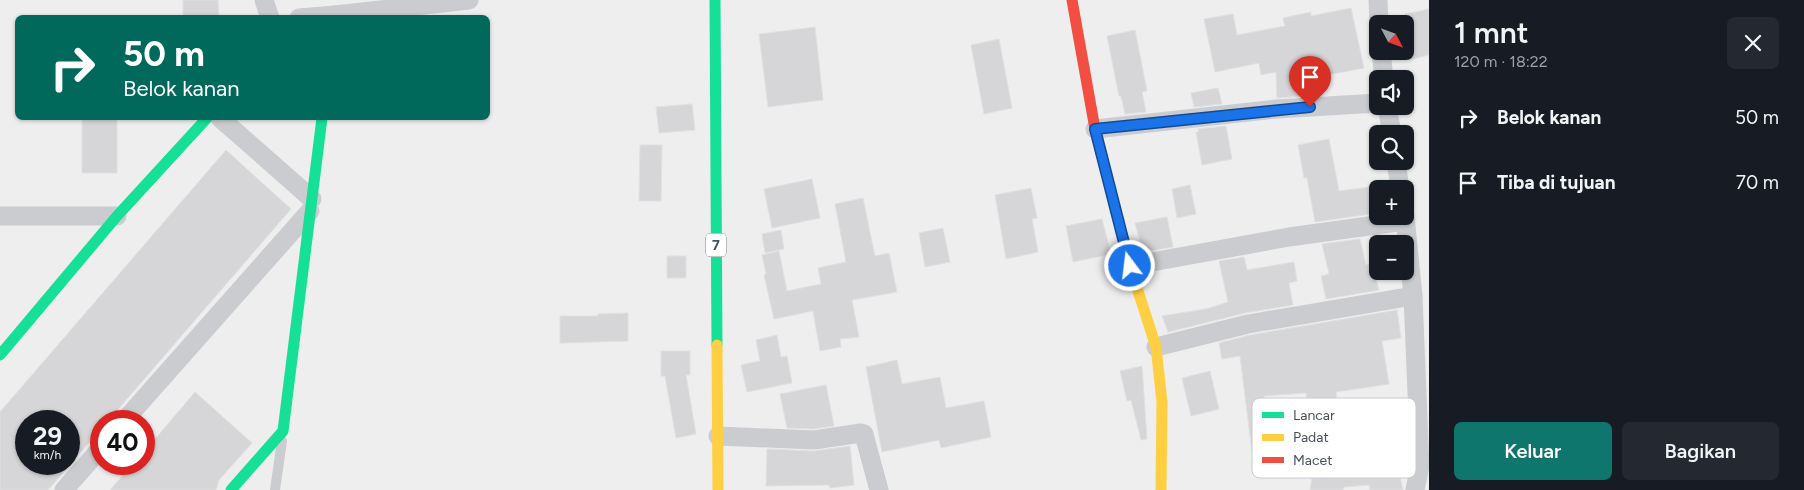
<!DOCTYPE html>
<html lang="id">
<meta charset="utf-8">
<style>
body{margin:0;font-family:Figtree,sans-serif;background:#242831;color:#f1f3f6;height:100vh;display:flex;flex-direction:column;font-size:19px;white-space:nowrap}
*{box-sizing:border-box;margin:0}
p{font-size:16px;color:#9ea1a6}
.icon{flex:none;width:28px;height:28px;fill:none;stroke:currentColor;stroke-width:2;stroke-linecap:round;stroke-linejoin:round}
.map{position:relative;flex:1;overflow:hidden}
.drawer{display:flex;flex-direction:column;background:#171b24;width:375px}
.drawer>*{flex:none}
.guide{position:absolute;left:15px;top:15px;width:475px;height:105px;border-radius:8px;box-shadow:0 1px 4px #0004;background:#00695c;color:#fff;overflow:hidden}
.needle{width:32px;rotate:131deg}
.buttons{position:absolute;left:1369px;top:15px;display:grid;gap:10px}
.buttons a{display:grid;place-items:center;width:45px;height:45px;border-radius:8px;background:#171b24;box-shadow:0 1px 4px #0004;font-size:25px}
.speed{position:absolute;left:15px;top:410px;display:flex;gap:10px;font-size:25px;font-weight:700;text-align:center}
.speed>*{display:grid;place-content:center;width:65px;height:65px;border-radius:50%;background:#171b24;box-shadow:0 1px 4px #0004;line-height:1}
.speed small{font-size:12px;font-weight:400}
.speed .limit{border:8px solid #d22;background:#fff;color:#111}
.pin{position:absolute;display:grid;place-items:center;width:42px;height:42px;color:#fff;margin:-51px -21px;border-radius:50% 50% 50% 0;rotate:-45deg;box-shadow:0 0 5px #0007}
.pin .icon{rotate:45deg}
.me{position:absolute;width:55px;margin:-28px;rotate:345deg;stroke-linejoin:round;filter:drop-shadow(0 0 4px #0008)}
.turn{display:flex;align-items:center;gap:18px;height:105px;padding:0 25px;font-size:22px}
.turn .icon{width:65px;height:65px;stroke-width:2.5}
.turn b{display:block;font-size:35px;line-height:42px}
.round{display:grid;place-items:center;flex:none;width:52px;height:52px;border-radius:8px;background:#242831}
.overview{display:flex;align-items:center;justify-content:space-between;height:85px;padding:0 25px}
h1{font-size:30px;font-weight:600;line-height:38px}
.action{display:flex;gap:10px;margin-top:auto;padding:10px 25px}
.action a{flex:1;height:58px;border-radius:8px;background:#0f766e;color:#fff;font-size:20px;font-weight:600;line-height:58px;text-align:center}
.action a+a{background:#242831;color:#f1f3f6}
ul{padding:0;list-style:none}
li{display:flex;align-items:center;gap:15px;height:65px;padding:0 25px}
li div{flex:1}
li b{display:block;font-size:19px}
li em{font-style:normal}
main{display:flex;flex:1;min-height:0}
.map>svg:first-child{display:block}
.building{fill:#d6d6d8;stroke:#e0e0e1;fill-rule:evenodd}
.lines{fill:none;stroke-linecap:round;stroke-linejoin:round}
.lane{stroke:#cacccf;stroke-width:10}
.street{stroke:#cacccf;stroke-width:19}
.fast{stroke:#16e098;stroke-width:11}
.slow{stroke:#ffcf43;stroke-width:11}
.jam{stroke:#f24e42;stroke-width:11}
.route-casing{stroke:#114b97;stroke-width:12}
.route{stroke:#1a73e8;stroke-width:9}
.labels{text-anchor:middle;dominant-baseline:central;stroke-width:5;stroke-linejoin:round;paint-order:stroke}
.shield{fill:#fff;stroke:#7e848c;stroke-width:1}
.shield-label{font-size:14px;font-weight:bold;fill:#464f5a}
.key{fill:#fff;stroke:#c8cace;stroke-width:1}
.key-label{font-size:14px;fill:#464f5a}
</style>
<main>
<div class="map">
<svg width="1429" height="490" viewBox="0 0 1429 490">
<rect width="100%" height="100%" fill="#efeeee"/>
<!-- building -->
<g class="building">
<polygon points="183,0 218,0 219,18 183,18"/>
<polygon points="1351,8 1364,68 1317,77 1318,95 1277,98 1276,72 1261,75 1259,63 1215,72 1204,19 1233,14 1237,35 1285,26 1283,18 1311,12 1311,16"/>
<polygon points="1429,9 1429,55 1409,60 1405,41 1405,14"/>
<polygon points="815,27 823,100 768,107 759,34"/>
<polygon points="1135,30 1147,91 1142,92 1146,112 1125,114 1121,96 1119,96 1107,36"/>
<polygon points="999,39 1012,108 984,114 971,45"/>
<polygon points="1218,88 1222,104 1194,107 1191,93"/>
<polygon points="692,104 695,130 659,133 656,107"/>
<rect x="82" y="118" width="35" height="55"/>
<polygon points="1226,126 1232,159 1202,165 1196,132 1199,132 1198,129"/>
<polygon points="1329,139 1339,191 1378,186 1378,213 1315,222 1307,178 1304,178 1298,145"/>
<polygon points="640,145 662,145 661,201 639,201"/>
<path d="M226 150 291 209 108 421H101V429L48 490H0V412ZM26 421H69V464H26Z"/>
<polygon points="812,179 820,218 772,228 764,189"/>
<polygon points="1190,185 1196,214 1177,218 1172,189"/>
<polygon points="1031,188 1037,218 1032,219 1038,252 1006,259 995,195"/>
<polygon points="863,198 875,256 889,253 897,292 852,300 859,337 840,339 841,347 820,351 813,311 774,319 764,275 766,274 762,255 779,251 787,291 821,284 818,268 846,262 835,204"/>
<polygon points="1167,217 1173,247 1143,252 1135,223"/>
<polygon points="1102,219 1111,254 1073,262 1066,226"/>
<polygon points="943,228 950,262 925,267 919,233"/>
<polygon points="781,230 784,249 765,253 762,234"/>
<polygon points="1360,239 1366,265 1372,264 1379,290 1326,299 1321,276 1329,274 1322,244"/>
<rect x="667" y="256" width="19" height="22"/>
<polygon points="1244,257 1247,270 1294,262 1297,281 1289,283 1293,305 1245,313 1168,332 1162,316 1206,309 1228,302 1219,261"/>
<polygon points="1397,310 1401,338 1382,341 1389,384 1336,392 1342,435 1399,428 1406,471 1399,472 1403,490 1370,490 1369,485 1344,487 1343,490 1310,490 1314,464 1317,463 1306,393 1264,396 1265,400 1262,400 1264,451 1252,452 1240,356 1222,359 1219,343 1250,335"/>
<polygon points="628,313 628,341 560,343 560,316 598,316 598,314"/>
<polygon points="777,335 781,357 787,356 792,383 747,392 741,365 760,361 756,340"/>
<polygon points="661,351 690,351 690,375 686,375 696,434 676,438 665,376 661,376"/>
<polygon points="897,360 902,384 940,377 946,408 984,401 991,437 941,448 939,440 882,452 866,367"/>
<polygon points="1142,366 1147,439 1141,440 1131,400 1127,401 1120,371"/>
<polygon points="1210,371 1219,409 1191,416 1182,378"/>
<polygon points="826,385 834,426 813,429 787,428 780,394"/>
<polygon points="195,392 252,443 219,480 216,490 110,490 133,464 144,464 144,452"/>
<polygon points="850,446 854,485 830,488 829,485 766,486 767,449 814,451"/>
</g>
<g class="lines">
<!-- lane -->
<polyline class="lane" points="275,490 282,441"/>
<!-- street -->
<g class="street">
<polyline points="264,0 270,18"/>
<polyline points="1378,0 1379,24"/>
<polyline points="299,18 335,15"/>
<polyline points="334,18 335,15 469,0"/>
<polyline points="1381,51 1384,79"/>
<polyline points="1387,106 1392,134"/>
<polyline points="220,118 312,199"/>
<polyline points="1095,129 1277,109 1378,103"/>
<polyline points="1396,161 1400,189"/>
<polyline points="0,216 117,216"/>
<polyline points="1405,216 1413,296 1420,466 1415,490"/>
<polyline points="1130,266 1289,237 1405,221"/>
<polyline points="1156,347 1248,324 1413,296"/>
<polyline points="124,421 310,211"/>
<polyline points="718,436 814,440 861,433 864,434 866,442 879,490"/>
<polyline points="64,490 101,448"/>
</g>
<!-- fast -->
<g class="fast">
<polyline points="715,0 717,345"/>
<polyline points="0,355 117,216 207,118"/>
<polyline points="231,490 283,431 322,118"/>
</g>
<!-- slow -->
<g class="slow">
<polyline points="1103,160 1130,266 1156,347 1162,402 1161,490"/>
<polyline points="717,345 718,490"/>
</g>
<!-- jam -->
<polyline class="jam" points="1072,0 1095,129 1103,160"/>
</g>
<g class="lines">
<defs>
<polyline id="route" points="1130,266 1095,129 1310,107"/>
</defs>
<!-- route casing -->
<use href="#route" class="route-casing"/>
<!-- route -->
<use href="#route" class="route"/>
</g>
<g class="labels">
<!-- shield labels -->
<rect class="shield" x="706" y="233.5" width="20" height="23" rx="4"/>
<g class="shield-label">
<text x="716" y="245">7</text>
</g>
</g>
<!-- legend -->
<rect x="1252" y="398" width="164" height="80" rx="8" class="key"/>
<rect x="1262" y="412" width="22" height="6" fill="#16e098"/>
<rect x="1262" y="434" width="22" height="7" fill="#ffcf43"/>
<rect x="1262" y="457" width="22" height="6" fill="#f24e42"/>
<g class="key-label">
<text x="1293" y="420">Lancar</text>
<text x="1293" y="442">Padat</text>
<text x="1293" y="465">Macet</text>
</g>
</svg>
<div class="buttons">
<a><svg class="needle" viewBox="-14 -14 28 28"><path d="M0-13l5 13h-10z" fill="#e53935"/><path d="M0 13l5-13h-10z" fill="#9ea1a6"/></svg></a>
<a><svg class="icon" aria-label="sound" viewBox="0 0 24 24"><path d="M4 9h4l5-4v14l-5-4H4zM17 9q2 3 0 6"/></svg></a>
<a><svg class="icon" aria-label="search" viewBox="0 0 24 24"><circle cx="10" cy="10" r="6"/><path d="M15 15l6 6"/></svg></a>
<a>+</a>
<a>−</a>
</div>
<div class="speed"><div>29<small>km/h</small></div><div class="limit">40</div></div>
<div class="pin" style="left:1310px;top:107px;background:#d93025"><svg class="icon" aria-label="arrive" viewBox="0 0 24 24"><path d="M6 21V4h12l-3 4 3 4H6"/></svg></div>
<svg class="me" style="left:1130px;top:266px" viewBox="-20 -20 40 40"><circle r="17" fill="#1a73e8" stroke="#fff" stroke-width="3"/><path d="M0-11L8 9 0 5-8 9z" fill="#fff"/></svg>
<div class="guide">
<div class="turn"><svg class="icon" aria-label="right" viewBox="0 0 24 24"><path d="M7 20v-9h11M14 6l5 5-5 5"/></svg><div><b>50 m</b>Belok kanan</div></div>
</div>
</div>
<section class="drawer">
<div class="overview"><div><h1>1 mnt</h1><p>120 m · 18:22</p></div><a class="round"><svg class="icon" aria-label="close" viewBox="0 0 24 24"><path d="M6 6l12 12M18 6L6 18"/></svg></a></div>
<ul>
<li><svg class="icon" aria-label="right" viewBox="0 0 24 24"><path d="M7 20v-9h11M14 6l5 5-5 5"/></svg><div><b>Belok kanan</b></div><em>50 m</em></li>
<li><svg class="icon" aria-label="arrive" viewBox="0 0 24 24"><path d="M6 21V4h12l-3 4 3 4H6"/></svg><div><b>Tiba di tujuan</b></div><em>70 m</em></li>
</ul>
<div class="action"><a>Keluar</a><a>Bagikan</a></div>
</section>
</main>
